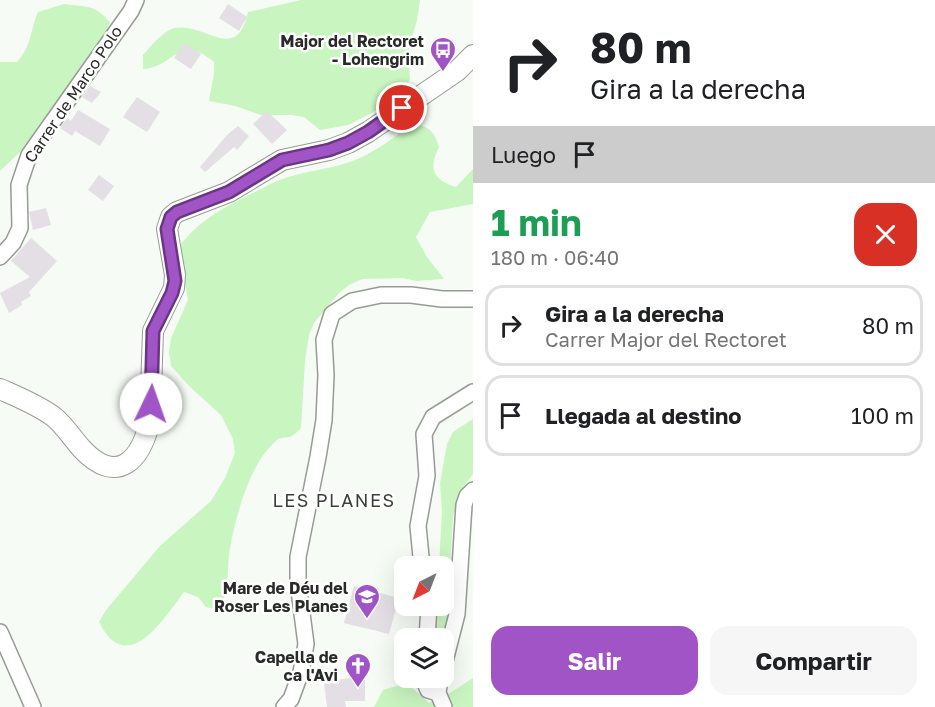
<!DOCTYPE html>
<html lang="es">
<meta charset="utf-8">
<style>
body{margin:0;font-family:"Golos Text",sans-serif;background:#f6f6f6;color:#202124;height:100vh;display:flex;flex-direction:column;font-size:22px;white-space:nowrap}
*{box-sizing:border-box;margin:0}
p{font-size:20px;color:#757577}
.icon{flex:none;width:33px;height:33px;fill:none;stroke:currentColor;stroke-width:2;stroke-linecap:round;stroke-linejoin:round}
.map{position:relative;flex:1;overflow:hidden}
.drawer{display:flex;flex-direction:column;background:#fff;width:462px}
.drawer>*{flex:none}
.banner{background:#fff;color:#202124;overflow:hidden}
.needle{width:39px;rotate:222deg}
.buttons{position:absolute;left:394px;top:556px;display:grid;gap:12px}
.buttons a{display:grid;place-items:center;width:60px;height:60px;border-radius:12px;background:#fff;box-shadow:0 6px 24px #0002;font-size:30px}
.pin{position:absolute;display:grid;place-items:center;width:51px;height:51px;color:#fff;margin:-26px;border:3px solid #fff;border-radius:50%;box-shadow:0 2px 6px #0007}
.me{position:absolute;width:66px;margin:-33px;rotate:3deg;stroke-linejoin:round;filter:drop-shadow(0 0 4px #0008)}
.turn{display:flex;align-items:center;gap:21px;height:126px;padding:0 18px;font-size:27px}
.turn .icon{width:78px;height:78px;stroke-width:2.5}
.turn b{display:block;font-size:42px;line-height:51px}
.then{display:flex;align-items:center;height:57px;padding:0 18px;background:#0003;gap:12px;font-size:22px}
.round{display:grid;place-items:center;flex:none;width:63px;height:63px;border-radius:18px;background:#f6f6f6}
.overview{display:flex;align-items:center;justify-content:space-between;height:102px;padding:0 18px}
h1{font-size:36px;font-weight:700;line-height:45px;color:#1e9e55}
.action{display:flex;gap:12px;margin-top:auto;padding:12px 18px}
.action a{flex:1;height:69px;border-radius:18px;background:#a154c6;color:#fff;font-size:24px;font-weight:700;line-height:69px;text-align:center}
.action a+a{background:#f6f6f6;color:#202124}
ul{padding:0;list-style:none}
li{display:flex;align-items:center;gap:18px;height:81px;margin:0 12px 9px;padding:0 6px;border:3px solid #e0e0e0;border-radius:18px}
li div{flex:1}
li b{display:block;font-size:22px}
li em{font-style:normal}
main{display:flex;flex:1;min-height:0}
.map>svg:first-child{display:block}
.green{fill:#c9f5c0}
.building{fill:#e3dfe5}
.lines{fill:none;stroke-linecap:round;stroke-linejoin:round}
.minor-casing{stroke:#979b96;stroke-width:18}
.tertiary-casing{stroke:#979b96;stroke-width:22}
.minor{stroke:#fff;stroke-width:15}
.tertiary{stroke:#fff;stroke-width:20}
.route-casing{stroke:#693781;stroke-width:15}
.route{stroke:#a154c6;stroke-width:10}
.labels{text-anchor:middle;dominant-baseline:central;stroke-width:5;stroke-linejoin:round;paint-order:stroke}
.poi-label{font-size:16px;font-weight:bold;fill:#292b28;stroke:#fff;text-anchor:end}
.street-label{font-size:16px;fill:#292b28;stroke:#fff}
.neighbourhood-label{font-size:18px;letter-spacing:1.5px;fill:#3c403b;stroke:#fff}
</style>
<main>
<div class="map">
<svg width="473" height="707" viewBox="0 0 473 707">
<rect width="100%" height="100%" fill="#f6fbf5"/>
<!-- green -->
<g class="green">
<path d="M301 0H420L417 20 408 52 410 79 404 90 372 113 348 125 320 130 304 117 291 115H261L235 106 209 101C211 87 215 76 214 62 178 32 175 67 143 69V55C150 47 164 30 175 28 206 22 236 65 248 12Z"/>
<path d="M64 4C85 7 96 4 110 23L104 36 19 153 0 171V62H17C32 45 30 31 38 12Z"/>
<path d="M413 124C429 126 434 131 439 147 428 169 433 180 456 187L473 169V204L430 212 416 237 427 257 444 279 416 281 403 278 362 279 349 285 339 293 314 323 309 335 305 361 301 428C298 431 294 435 290 437 286 438 281 437 277 440 249 463 234 521 229 555 227 575 229 591 219 610L206 607 198 597 184 592C163 620 127 678 99 622L106 610 160 546 211 501 225 478 235 453 233 439 221 415 190 387 171 366 169 352 171 338 188 300 178 248C198 221 221 209 251 194 263 188 275 181 288 177 310 170 333 169 355 160 376 152 394 137 413 124Z"/>
<polygon points="473,419 473,474 461,490 453,517 447,629 444,639 436,639 439,606 444,606 444,567 439,567 442,511 440,483 447,444 453,432"/>
<polygon points="473,678 473,707 374,707 383,690 396,686 409,685 429,703 450,693"/>
</g>
<!-- building -->
<g class="building">
<polygon points="228,4 247,17 239,31 219,18"/>
<polygon points="184,43 201,54 191,69 174,58"/>
<polygon points="90,86 101,92 92,103 82,97"/>
<polygon points="137,97 160,112 147,132 123,117"/>
<polygon points="78,110 110,129 100,146 75,131 72,136 60,128 67,118 71,121"/>
<polygon points="267,111 287,130 272,144 253,124"/>
<polygon points="238,126 249,136 237,150 234,147 205,172 200,167 227,135"/>
<polygon points="99,175 114,186 103,201 88,190"/>
<polygon points="46,208 51,225 33,230 29,212"/>
<polygon points="31,238 57,261 29,292 31,296 21,302 22,305 9,313 0,293 30,277 11,261"/>
<polygon points="354,586 399,598 389,634 344,623"/>
<polygon points="350,677 365,677 365,701 345,701 346,707 327,707 324,682 350,678"/>
</g>
<g class="lines">
<defs>
<g id="minor">
<polyline points="0,257 13,243 20,228 19,185 29,155 131,11 136,0"/>
<polyline points="422,567 418,526 427,476 424,434 433,417 473,392"/>
<polyline points="0,632 33,707"/>
<polyline points="427,639 429,606"/>
<polyline points="444,665 457,614 464,505 467,496 473,490"/>
<polyline points="423,678 428,690 438,693"/>
<polyline points="440,678 438,693 444,707"/>
<polyline points="284,707 291,699 301,672 306,644 298,583 298,557 318,457 324,420 326,375 324,340 332,314 352,301 381,295 411,295 442,299 473,299"/>
</g>
<path id="tertiary" d="M0 389C18 397 38 405 54 417 65 426 72 438 82 449 117 486 141 461 150 420L153 331 174 288 175 275 167 229 171 217 177 212 229 192 282 160 329 150 348 143 368 132 457 71 473 55"/>
</defs>
<!-- minor casing -->
<use href="#minor" class="minor-casing"/>
<!-- tertiary casing -->
<use href="#tertiary" class="tertiary-casing"/>
<!-- minor -->
<use href="#minor" class="minor"/>
<!-- tertiary -->
<use href="#tertiary" class="tertiary"/>
</g>
<g class="lines">
<defs>
<polyline id="route" points="151,404 153,331 172,293 175,281 167,229 171,217 177,212 229,192 282,160 329,150 348,143 368,132 402,108"/>
</defs>
<!-- route casing -->
<use href="#route" class="route-casing"/>
<!-- route -->
<use href="#route" class="route"/>
</g>
<!-- icons -->
<defs>
<symbol id="bus-pin" viewBox="-11 -11 22 30"><path d="M0 17L-7.5 6A9.5 9.5 0 1 1 7.5 6Z" fill="#a154c6" stroke="#fff"/><path d="M-5-6H5V4H4V6H2V4H-2V6H-4V4H-5ZM-3.5-4V0h7V-4ZM-3.5 1.2v1.5H-2V1.2ZM2 1.2v1.5H3.5V1.2Z" fill="#fff"/></symbol>
<symbol id="school-pin" viewBox="-11 -11 22 30"><path d="M0 17L-7.5 6A9.5 9.5 0 1 1 7.5 6Z" fill="#a154c6" stroke="#fff"/><path d="M0-5L7-2L0 1L-7-2ZM-4 1L0 2.5L4 1V4Q0 6-4 4Z" fill="#fff"/></symbol>
<symbol id="church-pin" viewBox="-11 -11 22 30"><path d="M0 17L-7.5 6A9.5 9.5 0 1 1 7.5 6Z" fill="#a154c6" stroke="#fff"/><path d="M-1.2-6h2.4v3.5h3.3v2.4h-3.3V6h-2.4V-.1h-3.3v-2.4h3.3Z" fill="#fff"/></symbol>
</defs>
<g fill-rule="evenodd">
<use href="#bus-pin" x="428" y="35" width="30" height="40"/>
<use href="#school-pin" x="352" y="582" width="30" height="40"/>
<use href="#church-pin" x="343" y="651" width="30" height="40"/>
</g>
<g class="labels">
<!-- poi labels -->
<g class="poi-label">
<text x="424" y="41">Major del Rectoret<tspan x="424" dy="18">- Lohengrim</tspan></text>
<text x="348" y="588">Mare de Déu del<tspan x="348" dy="18">Roser Les Planes</tspan></text>
<text x="338" y="657">Capella de<tspan x="338" dy="18">ca l'Avi</tspan></text>
</g>
<!-- street labels -->
<g class="street-label">
<text transform="translate(73 94) rotate(-56)">Carrer de Marco Polo</text>
</g>
<!-- neighbourhood labels -->
<g class="neighbourhood-label">
<text x="334" y="500">LES PLANES</text>
</g>
</g>
</svg>
<div class="buttons">
<a><svg class="needle" viewBox="-14 -14 28 28"><path d="M0-13l5 13h-10z" fill="#e53935"/><path d="M0 13l5-13h-10z" fill="#757577"/></svg></a>
<a><svg class="icon" aria-label="layers" viewBox="0 0 24 24"><path d="M12 4l9 5-9 5-9-5zM3 14l9 5 9-5"/></svg></a>
</div>
<div class="pin" style="left:402px;top:108px;background:#d93025"><svg class="icon" aria-label="arrive" viewBox="0 0 24 24"><path d="M6 21V4h12l-3 4 3 4H6"/></svg></div>
<svg class="me" style="left:151px;top:404px" viewBox="-20 -20 40 40"><circle r="19" fill="#fff"/><path d="M0-13L10 11 0 6-10 11z" fill="#a154c6"/></svg>
</div>
<section class="drawer">
<div class="banner">
<div class="turn"><svg class="icon" aria-label="right" viewBox="0 0 24 24"><path d="M7 20v-9h11M14 6l5 5-5 5"/></svg><div><b>80 m</b>Gira a la derecha</div></div>
<div class="then">Luego<svg class="icon" aria-label="arrive" viewBox="0 0 24 24"><path d="M6 21V4h12l-3 4 3 4H6"/></svg></div>
</div>
<div class="overview"><div><h1>1 min</h1><p>180 m · 06:40</p></div><a class="round" style="background:#d93025;color:#fff"><svg class="icon" aria-label="close" viewBox="0 0 24 24"><path d="M6 6l12 12M18 6L6 18"/></svg></a></div>
<ul>
<li><svg class="icon" aria-label="right" viewBox="0 0 24 24"><path d="M7 20v-9h11M14 6l5 5-5 5"/></svg><div><b>Gira a la derecha</b><p>Carrer Major del Rectoret</p></div><em>80 m</em></li>
<li><svg class="icon" aria-label="arrive" viewBox="0 0 24 24"><path d="M6 21V4h12l-3 4 3 4H6"/></svg><div><b>Llegada al destino</b></div><em>100 m</em></li>
</ul>
<div class="action"><a>Salir</a><a>Compartir</a></div>
</section>
</main>
